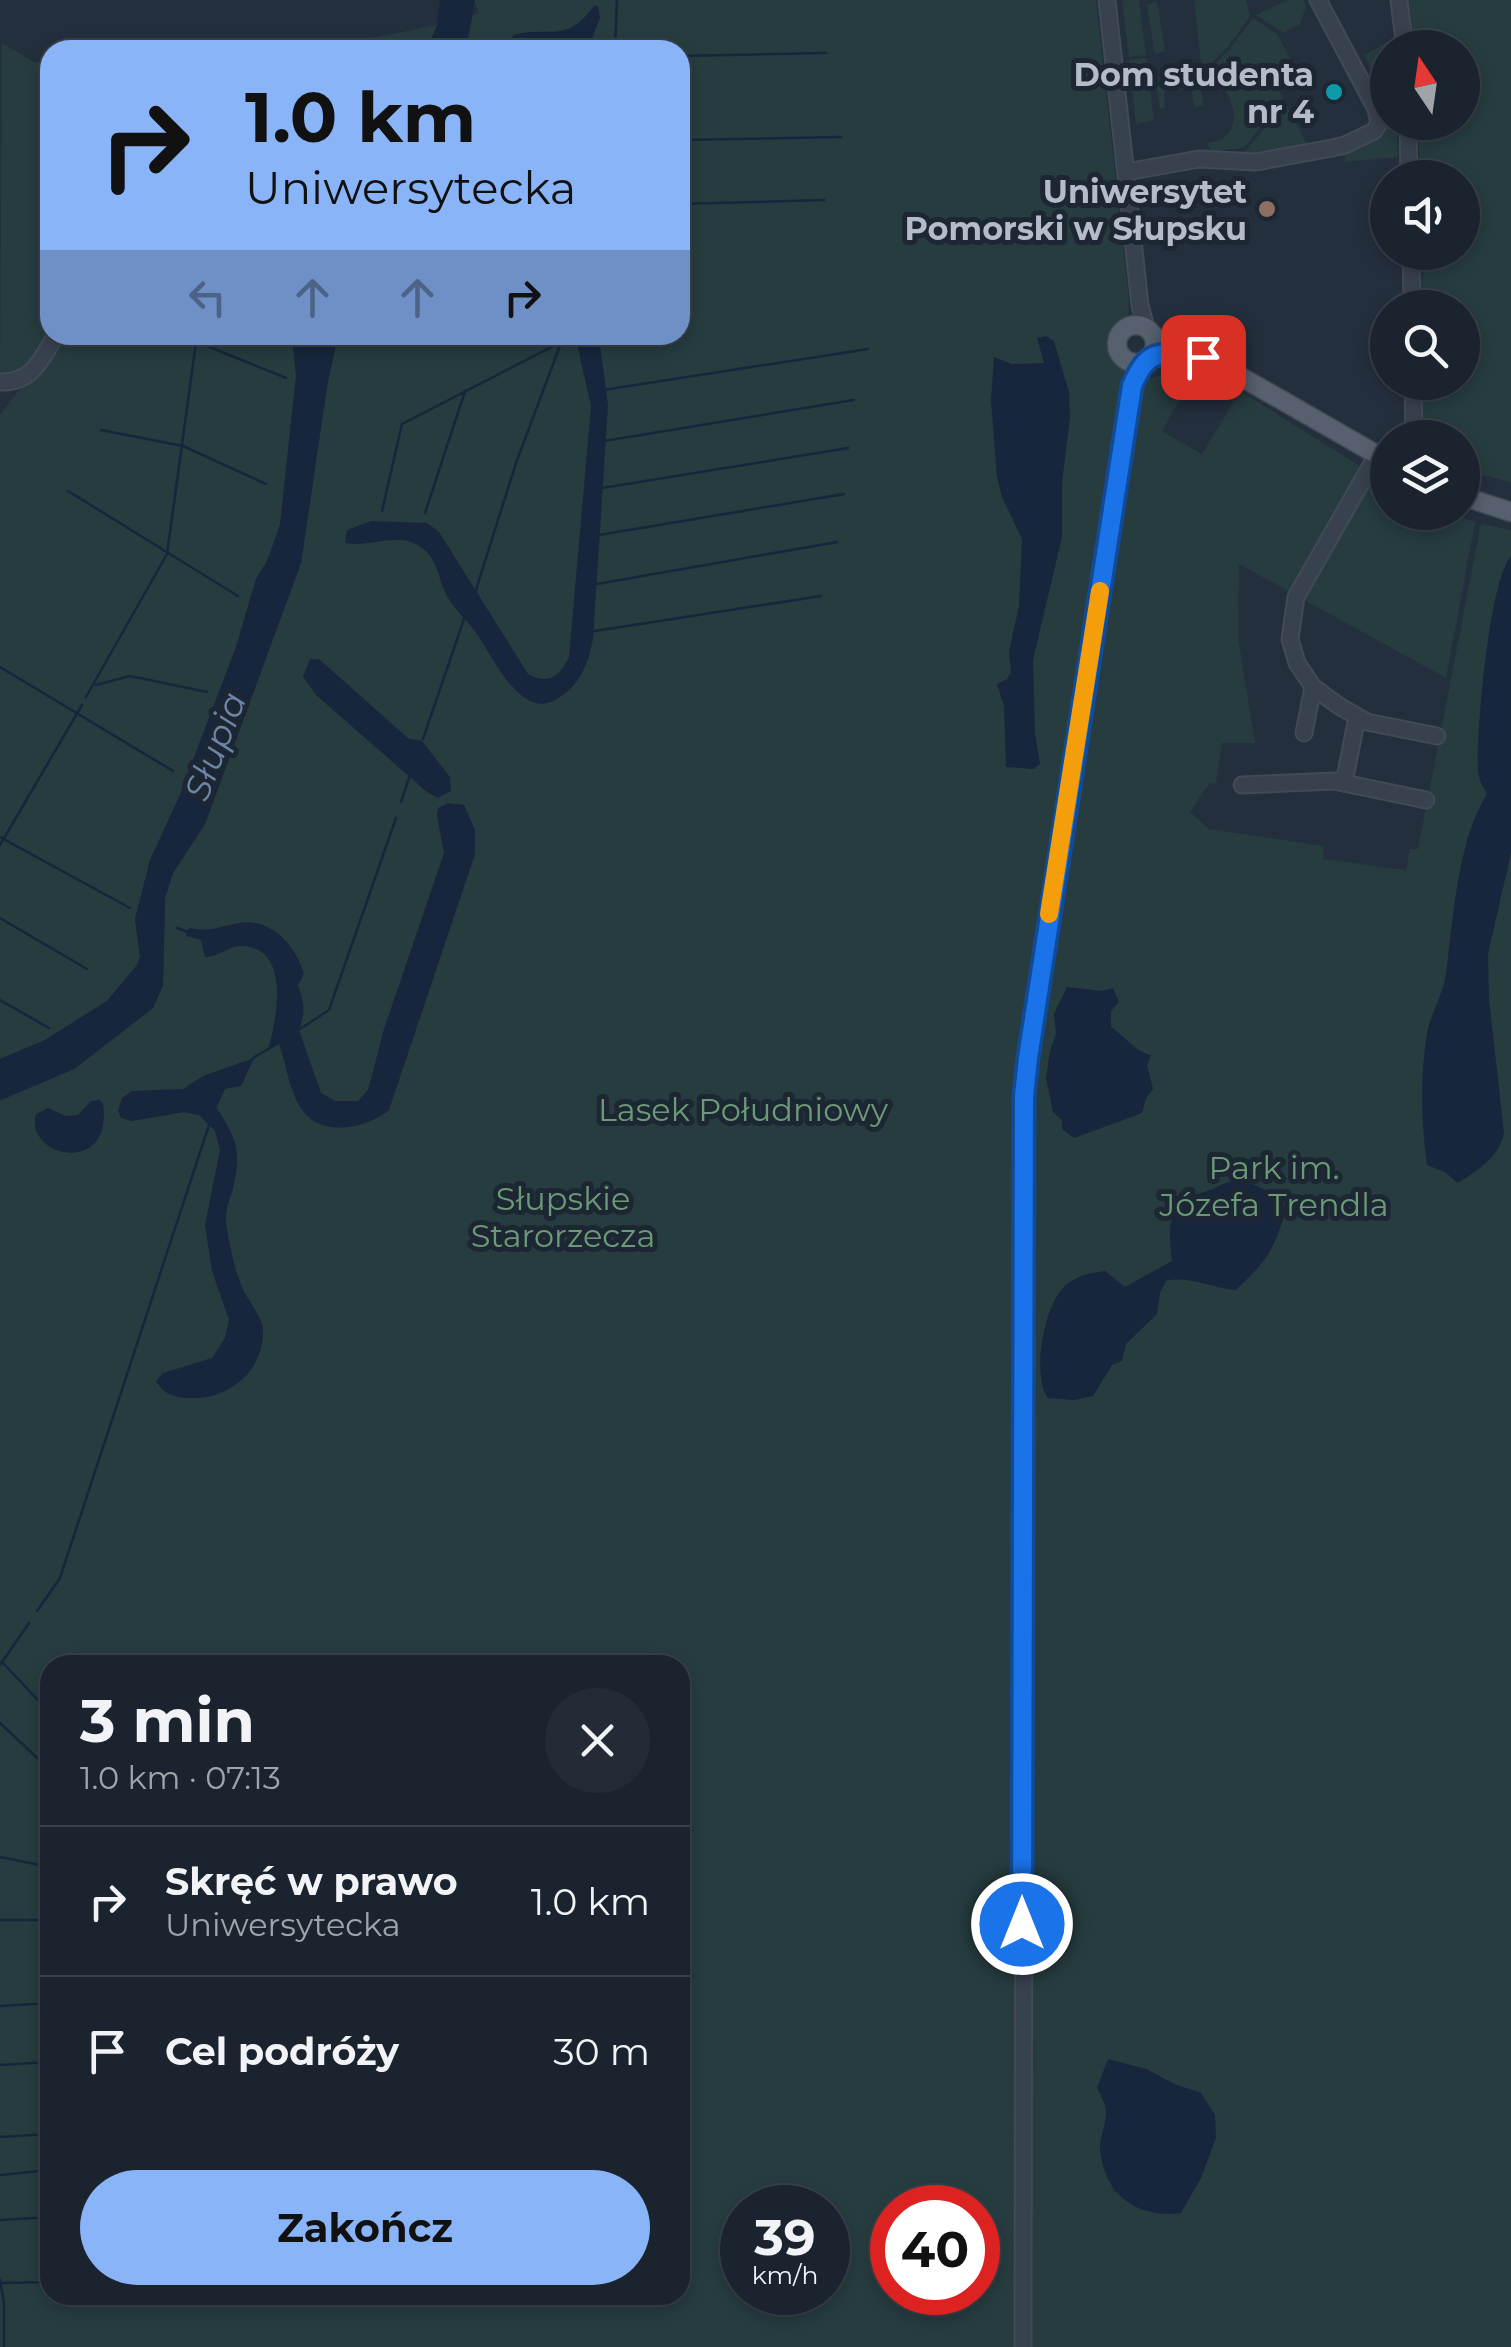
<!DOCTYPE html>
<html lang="pl">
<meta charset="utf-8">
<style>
body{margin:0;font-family:Montserrat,sans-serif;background:#242b36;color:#f1f3f6;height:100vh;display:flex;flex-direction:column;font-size:38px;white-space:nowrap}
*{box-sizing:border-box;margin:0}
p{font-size:32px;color:#a0a4aa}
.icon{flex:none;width:55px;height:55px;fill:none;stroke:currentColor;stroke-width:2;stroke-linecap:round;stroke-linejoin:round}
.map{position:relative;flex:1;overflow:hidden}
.panel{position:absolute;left:40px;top:1655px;width:650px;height:650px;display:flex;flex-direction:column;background:#1b232e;border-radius:30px;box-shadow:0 5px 15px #0003,0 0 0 2px #39404a}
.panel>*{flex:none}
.banner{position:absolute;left:40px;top:40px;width:650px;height:305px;border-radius:30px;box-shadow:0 5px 15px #0003,0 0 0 2px #39404a;background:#8ab4f8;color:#111;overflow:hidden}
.needle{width:65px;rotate:347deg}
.buttons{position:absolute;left:1370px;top:30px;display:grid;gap:20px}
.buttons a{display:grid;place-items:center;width:110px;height:110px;border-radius:50%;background:#1b232e;box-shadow:0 5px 15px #0003,0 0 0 2px #39404a;font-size:50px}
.speed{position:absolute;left:720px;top:2185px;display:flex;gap:20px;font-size:50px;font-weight:700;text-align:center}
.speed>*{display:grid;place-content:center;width:130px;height:130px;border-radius:50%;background:#1b232e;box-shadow:0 5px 15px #0003,0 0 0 2px #39404a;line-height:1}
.speed small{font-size:25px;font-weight:400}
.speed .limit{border:15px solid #d22;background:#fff;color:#111}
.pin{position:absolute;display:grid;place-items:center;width:85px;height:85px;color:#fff;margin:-42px;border-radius:20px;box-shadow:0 5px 15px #0006}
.me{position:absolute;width:110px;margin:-55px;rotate:0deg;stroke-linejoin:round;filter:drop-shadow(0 0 8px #0008)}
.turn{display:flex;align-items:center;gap:35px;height:210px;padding:0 40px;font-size:45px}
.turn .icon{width:130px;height:130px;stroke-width:2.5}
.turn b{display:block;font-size:70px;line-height:85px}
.lanes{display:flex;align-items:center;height:95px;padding:0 40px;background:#0003;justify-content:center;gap:50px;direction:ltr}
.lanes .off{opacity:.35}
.round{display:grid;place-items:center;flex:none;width:105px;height:105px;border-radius:52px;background:#242b36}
.overview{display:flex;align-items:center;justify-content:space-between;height:170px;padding:0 40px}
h1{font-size:60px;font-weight:700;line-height:75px}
.cta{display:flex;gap:20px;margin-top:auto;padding:20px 40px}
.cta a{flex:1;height:115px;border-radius:60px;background:#8ab4f8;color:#111;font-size:40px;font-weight:700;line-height:115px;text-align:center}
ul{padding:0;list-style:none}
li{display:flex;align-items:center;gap:30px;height:150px;padding:0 40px;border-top:2px solid #39404a}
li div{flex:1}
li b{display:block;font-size:38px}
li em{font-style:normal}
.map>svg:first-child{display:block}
.green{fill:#263c3f;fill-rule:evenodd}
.water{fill:#17263c}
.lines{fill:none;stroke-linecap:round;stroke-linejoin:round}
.stream{stroke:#17263c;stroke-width:2.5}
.minor-casing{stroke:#414a57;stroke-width:19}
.major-casing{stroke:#414a57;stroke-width:21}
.minor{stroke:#38414e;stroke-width:15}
.major{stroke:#56606e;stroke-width:18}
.route-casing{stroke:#114b97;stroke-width:25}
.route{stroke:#1a73e8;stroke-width:18}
.slow{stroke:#f59e0b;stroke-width:18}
.culture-dot{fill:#0f9aa8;stroke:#1d2633;stroke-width:4}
.education-dot{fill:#8d6e63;stroke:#1d2633;stroke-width:4}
.labels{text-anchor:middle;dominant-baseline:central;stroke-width:10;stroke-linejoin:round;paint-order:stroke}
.poi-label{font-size:32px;font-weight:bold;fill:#b4bcc9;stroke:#1d2633;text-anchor:end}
.park-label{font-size:32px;fill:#6b9a76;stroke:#1d2633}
.water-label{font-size:35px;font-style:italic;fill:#6d86a8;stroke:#1d2633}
</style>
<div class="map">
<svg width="1511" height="2347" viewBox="0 0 1511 2347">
<rect width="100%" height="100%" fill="#242f3e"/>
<!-- green -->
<g class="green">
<path d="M474 0H1096L1129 300 1123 380C1153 385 1167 367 1198 367L1162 431 1202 454 1240 391 1387 483 1388 512 1447 513 1475 522 1446 678 1239 564 1238 637 1255 743H1222L1216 783 1209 784 1190 812 1209 829 1324 846 1323 859 1406 870 1410 849H1418L1481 524 1511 530V2347H0V1101L74 1069 153 1008 163 985 165 898 173 873 205 824 301 563 327 387 338 335H680V50H463L473 15 479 13ZM50 1665H680V2295H50ZM1146 2069 1174 2084 1201 2093 1114 2193 1100 2148 1107 2112ZM742 2208H828V2292H742ZM892 2208H978V2292H892Z"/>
<polygon points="1122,0 1139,0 1146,55 1129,57"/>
<polygon points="1194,0 1246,0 1250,16 1227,48 1202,72"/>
<polygon points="1288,0 1303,0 1306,7 1300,24 1283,33 1256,15"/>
<polygon points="1409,0 1511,0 1511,482 1463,470 1462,438 1421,437 1419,383 1462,382 1462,308 1417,307 1416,280 1423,279 1423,253 1462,252 1462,178 1420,177 1418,123 1462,122 1462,48 1415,47"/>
<polygon points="1157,1 1165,51 1155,54 1147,5"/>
<path d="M1253 18 1277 34 1299 75 1277 86 1283 98 1244 148 1211 151 1207 143C1236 140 1239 116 1227 93L1219 86 1201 87 1203 105 1194 107 1191 88 1164 91 1165 108 1160 109 1156 86 1199 80 1229 50Z"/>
<polygon points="437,25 427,50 314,50 318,49"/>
<polygon points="1387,42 1387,81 1379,85 1364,55"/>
<polygon points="2,43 34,62 50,63 50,328 25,371 0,378"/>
<polygon points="1146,58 1154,120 1136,124 1129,60"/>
<polygon points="1387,87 1388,122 1397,123 1398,157 1345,162 1344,149 1374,136 1377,97"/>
<polygon points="1285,102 1309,148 1254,159 1229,153 1246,151"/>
<polygon points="61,335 292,335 296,376 280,525 267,561 256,579 236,647 179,797 150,860 135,919 140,956 137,966 107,1001 45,1040 0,1059 0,415"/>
</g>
<!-- water -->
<g class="water">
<polygon points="440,0 475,0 469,34 463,50 427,50 437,25"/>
<path d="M594 6H598L600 18 591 41 571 50H514L510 39 515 34C554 27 566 43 594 6Z"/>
<polygon points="292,335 338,335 327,387 301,563 205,824 173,873 165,898 163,985 153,1008 74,1069 0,1100 0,1059 45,1040 107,1001 137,965 140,956 135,919 150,860 179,797 236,647 256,579 267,561 280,525 296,376"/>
<path d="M575 335H596L599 338 608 405 593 639C588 663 582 682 560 697 521 726 492 653 474 630 465 618 453 608 446 594 438 577 437 558 421 547 398 531 370 548 345 543L347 530 371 521 427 523 439 532 528 674C549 685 559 677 569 657L591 406Z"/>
<polygon points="1046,336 1054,341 1069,393 1070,417 1062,483 1062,537 1033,660 1035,733 1040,764 1034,769 1006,767 1004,706 997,684 1007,679 1011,672 1009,652 1019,606 1022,539 1002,497 997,477 991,401 994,357 1012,364 1044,363 1037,338"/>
<path d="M1511 556V853L1488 954 1489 999 1504 1133C1499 1158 1478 1170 1458 1183L1445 1172 1427 1165C1421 1122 1420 1076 1427 1033 1431 1013 1443 994 1446 974 1453 920 1458 838 1487 794 1483 787 1479 780 1478 772 1476 735 1489 580 1511 556Z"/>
<polygon points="310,659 319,659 409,739 422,741 450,777 451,791 438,798 427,792 316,695 303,677"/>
<path d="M448 803 464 805 475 830V854L389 1110C368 1128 322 1138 303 1111 290 1094 286 1064 279 1044L268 1050C276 1020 292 949 243 946 228 945 220 957 205 957L201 940 187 936 185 931 190 928C210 932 219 927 238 923 270 917 296 945 304 974L298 985C304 1002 306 1012 299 1030L321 1093 335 1101H358L368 1090 384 1029 444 853 437 816 438 808Z"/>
<path d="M1067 987 1102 991 1113 988 1119 1002 1111 1011V1027C1125 1036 1135 1052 1151 1055L1147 1065 1153 1089 1146 1098 1142 1113 1074 1138 1062 1129V1120L1053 1112 1046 1078 1050 1051 1056 1034 1054 1014Z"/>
<path d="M254 1058 241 1086 224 1089 216 1107C238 1140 242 1153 232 1192 229 1201 225 1212 226 1222 229 1242 234 1270 243 1289 248 1301 262 1316 263 1330 264 1368 233 1397 195 1398 179 1398 165 1397 156 1381L163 1373 212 1358 225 1338 229 1320 212 1271 205 1225 220 1150 215 1131 199 1115 184 1112 132 1121 121 1118 118 1111 122 1098 132 1091 183 1089 203 1076Z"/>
<path d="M99 1100 103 1103C114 1177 24 1158 36 1114L48 1108 66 1116 78 1115 91 1101Z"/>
<path d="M1237 1180C1256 1184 1276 1192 1286 1210 1273 1252 1268 1259 1236 1290 1212 1288 1189 1275 1166 1281L1160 1293 1157 1314 1126 1344 1122 1361 1112 1365 1093 1396 1074 1400 1048 1398C1031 1375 1044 1302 1067 1284 1078 1275 1092 1273 1105 1271L1125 1287 1172 1261C1168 1224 1166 1204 1207 1191 1218 1187 1225 1182 1237 1180Z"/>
<path d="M1108 2059 1146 2069 1174 2084 1201 2093 1215 2115 1216 2138 1201 2178 1181 2213C1136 2219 1104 2194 1100 2149 1099 2136 1108 2122 1106 2110 1105 2103 1100 2094 1097 2088Z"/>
</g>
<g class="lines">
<!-- stream -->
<g class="stream">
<polyline points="615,50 617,0"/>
<polyline points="680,56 826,53"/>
<polyline points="680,140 841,137"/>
<polyline points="680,204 824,200"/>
<polyline points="180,335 286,378"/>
<polyline points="603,390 868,349"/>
<polyline points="101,430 183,446 266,484"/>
<polyline points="604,441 854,400"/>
<polyline points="602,488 848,448"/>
<polyline points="68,491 238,596"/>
<polyline points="382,511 402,424 561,342"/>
<polyline points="425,513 465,391"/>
<polyline points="599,535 844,494"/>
<polyline points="597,584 837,542"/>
<polyline points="475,593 516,463 564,335"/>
<polyline points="595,631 821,596"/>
<polyline points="0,667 173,771"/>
<polyline points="96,685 130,676 207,692"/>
<polyline points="86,697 167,554 197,335"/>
<polyline points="423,739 464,619"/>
<polyline points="401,802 410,775"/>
<polyline points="0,837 130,908"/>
<polyline points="0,845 82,705"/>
<polyline points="0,918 87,969"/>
<polyline points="177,928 185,931"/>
<polyline points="0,1000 49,1028"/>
<polyline points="300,1029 329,1010 396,818"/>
<polyline points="253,1058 280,1042"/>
<polyline points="215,1108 224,1088"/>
<polyline points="37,1611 60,1578 209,1125"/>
<polyline points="2,1662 50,1713"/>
<polyline points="0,1665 29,1623"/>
<polyline points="0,1723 50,1770"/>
<polyline points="0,1857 50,1867"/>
<polyline points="0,1920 50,1920"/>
<polyline points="0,2006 50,2003"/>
<polyline points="0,2065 50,2062"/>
<polyline points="0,2137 50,2134"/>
<polyline points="0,2175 50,2170"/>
<polyline points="0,2220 50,2217"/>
<polyline points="0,2280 4,2303 4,2347"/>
<polyline points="2,2283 50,2282"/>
</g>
<defs>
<g id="minor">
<polyline points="1107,0 1140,305 1146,328"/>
<polyline points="1399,0 1405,48"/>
<polyline points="1408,122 1409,178"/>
<polyline points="1126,172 1199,159 1256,162 1332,148 1345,145 1374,131 1379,123 1376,109 1318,0"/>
<polyline points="1411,252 1412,308"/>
<path d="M0 382C32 383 41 360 56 335"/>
<polyline points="1413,382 1414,438"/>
<polyline points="1377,455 1296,597 1290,639 1297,663 1313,687 1339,706 1367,722 1437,736"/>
<polyline points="1304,733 1313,687"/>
<polyline points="1344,783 1357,717"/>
<polyline points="1242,785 1334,781 1426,800"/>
<polyline points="1023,2347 1025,1096 1031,1030 1132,387 1142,363"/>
</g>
<g id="major">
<circle cx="1136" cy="344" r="19"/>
<polyline points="1154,337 1177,344 1222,366 1388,461"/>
<polyline points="1462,496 1511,512"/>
</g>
</defs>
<!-- minor casing -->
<use href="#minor" class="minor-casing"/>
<!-- major casing -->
<use href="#major" class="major-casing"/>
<!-- minor -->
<use href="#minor" class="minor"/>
<!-- major -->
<use href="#major" class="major"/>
</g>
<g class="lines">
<defs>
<path id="route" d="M1022 1924 1024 1096 1028 1058 1132 386C1149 344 1162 355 1203 357"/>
</defs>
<!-- route casing -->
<use href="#route" class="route-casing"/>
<!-- route -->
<use href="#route" class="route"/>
<!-- slow -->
<polyline class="slow" points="1049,914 1100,591"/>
</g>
<!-- markers -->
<circle class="culture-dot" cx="1334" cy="92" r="10"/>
<circle class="education-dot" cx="1267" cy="209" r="10"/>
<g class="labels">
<!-- poi labels -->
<g class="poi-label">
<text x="1314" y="74">Dom studenta<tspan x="1314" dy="37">nr 4</tspan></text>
<text x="1247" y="191">Uniwersytet<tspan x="1247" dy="37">Pomorski w Słupsku</tspan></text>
</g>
<!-- park labels -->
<g class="park-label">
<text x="743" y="1109">Lasek Południowy</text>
<text x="1274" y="1167">Park im.<tspan x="1274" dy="37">Józefa Trendla</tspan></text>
<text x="563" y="1198">Słupskie<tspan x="563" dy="37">Starorzecza</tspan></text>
</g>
<!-- water labels -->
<g class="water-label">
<text transform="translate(215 746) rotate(-69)">Słupia</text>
</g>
</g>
</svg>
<div class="buttons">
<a><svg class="needle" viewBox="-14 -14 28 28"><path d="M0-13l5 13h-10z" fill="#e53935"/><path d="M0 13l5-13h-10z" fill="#a0a4aa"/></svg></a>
<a><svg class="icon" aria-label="sound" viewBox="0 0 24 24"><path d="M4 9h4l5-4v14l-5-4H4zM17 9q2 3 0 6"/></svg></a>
<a><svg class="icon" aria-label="search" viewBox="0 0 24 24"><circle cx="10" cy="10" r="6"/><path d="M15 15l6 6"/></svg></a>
<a><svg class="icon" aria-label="layers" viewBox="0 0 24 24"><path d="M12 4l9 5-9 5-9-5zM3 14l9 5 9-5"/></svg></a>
</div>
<div class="speed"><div>39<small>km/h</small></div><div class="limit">40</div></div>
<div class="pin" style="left:1203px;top:357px;background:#d93025"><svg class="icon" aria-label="arrive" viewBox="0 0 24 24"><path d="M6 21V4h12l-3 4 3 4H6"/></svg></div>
<svg class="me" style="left:1022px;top:1924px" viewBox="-20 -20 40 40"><circle r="17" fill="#1a73e8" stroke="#fff" stroke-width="3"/><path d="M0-11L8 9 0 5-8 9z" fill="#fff"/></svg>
<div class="banner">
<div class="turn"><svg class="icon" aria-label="right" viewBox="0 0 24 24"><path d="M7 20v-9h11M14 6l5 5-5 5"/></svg><div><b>1.0 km</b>Uniwersytecka</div></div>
<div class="lanes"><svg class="icon off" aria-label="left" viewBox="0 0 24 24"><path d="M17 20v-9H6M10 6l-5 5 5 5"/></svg><svg class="icon off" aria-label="ahead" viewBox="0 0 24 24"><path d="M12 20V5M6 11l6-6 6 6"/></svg><svg class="icon off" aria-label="ahead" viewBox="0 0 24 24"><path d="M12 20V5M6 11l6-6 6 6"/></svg><svg class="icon" aria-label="right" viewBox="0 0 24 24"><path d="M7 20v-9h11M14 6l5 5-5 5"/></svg></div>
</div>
<section class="panel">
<div class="overview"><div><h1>3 min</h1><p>1.0 km · 07:13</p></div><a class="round"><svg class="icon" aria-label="close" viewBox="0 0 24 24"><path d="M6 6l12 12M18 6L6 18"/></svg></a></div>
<ul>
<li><svg class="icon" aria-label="right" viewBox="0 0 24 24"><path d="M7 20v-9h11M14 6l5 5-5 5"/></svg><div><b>Skręć w prawo</b><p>Uniwersytecka</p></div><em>1.0 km</em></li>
<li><svg class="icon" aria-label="arrive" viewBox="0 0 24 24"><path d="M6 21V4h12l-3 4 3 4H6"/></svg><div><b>Cel podróży</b></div><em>30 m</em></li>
</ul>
<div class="cta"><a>Zakończ</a></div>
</section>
</div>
